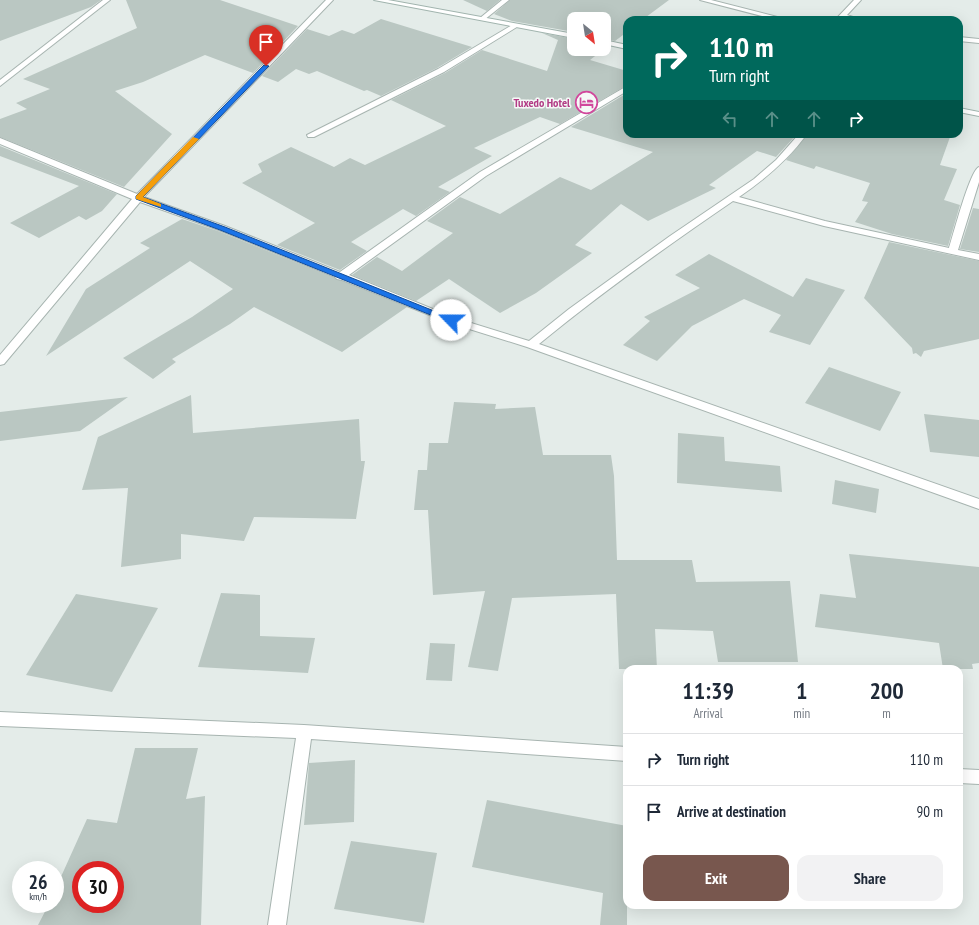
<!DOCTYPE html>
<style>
body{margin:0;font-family:"PT Sans Narrow",sans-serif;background:#f2f2f3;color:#1f2937;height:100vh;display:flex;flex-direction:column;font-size:15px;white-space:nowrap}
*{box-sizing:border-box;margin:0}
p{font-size:13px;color:#747a83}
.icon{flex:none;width:22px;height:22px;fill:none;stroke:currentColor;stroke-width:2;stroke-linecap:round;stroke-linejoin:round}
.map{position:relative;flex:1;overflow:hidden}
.panel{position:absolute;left:623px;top:665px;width:340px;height:244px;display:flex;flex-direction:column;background:#fff;border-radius:12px;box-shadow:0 4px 16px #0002}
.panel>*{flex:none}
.guide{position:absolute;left:623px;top:16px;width:340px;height:122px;border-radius:12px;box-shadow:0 4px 16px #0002;background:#00695c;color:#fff;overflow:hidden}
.needle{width:26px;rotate:150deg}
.fabs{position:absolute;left:567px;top:12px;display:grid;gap:8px}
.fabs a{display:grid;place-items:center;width:44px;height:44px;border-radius:8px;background:#fff;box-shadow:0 4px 16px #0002;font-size:20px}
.speed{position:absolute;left:12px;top:861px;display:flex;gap:8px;font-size:20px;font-weight:700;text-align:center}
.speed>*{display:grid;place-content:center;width:52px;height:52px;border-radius:50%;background:#fff;box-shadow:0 4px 16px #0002;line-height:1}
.speed small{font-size:10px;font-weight:400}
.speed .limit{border:6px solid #d22;background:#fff;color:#111}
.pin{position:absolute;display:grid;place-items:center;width:34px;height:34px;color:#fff;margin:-41px -17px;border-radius:50% 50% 50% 0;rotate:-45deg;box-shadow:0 0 4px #0007}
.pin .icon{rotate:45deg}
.me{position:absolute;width:44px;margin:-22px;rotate:293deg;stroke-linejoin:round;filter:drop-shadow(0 0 3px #0008)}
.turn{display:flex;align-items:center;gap:14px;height:84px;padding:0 20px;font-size:18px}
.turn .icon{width:52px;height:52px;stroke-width:2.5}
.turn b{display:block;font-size:28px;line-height:34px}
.lanes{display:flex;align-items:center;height:38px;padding:0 20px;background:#0003;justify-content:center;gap:20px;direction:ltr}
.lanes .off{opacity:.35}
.eta{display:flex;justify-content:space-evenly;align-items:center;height:68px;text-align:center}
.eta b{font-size:24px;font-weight:700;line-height:28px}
.primary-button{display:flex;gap:8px;margin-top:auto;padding:8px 20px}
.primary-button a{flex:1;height:46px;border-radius:12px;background:#78574e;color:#fff;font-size:16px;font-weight:700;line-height:46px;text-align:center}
.primary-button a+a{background:#f2f2f3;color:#1f2937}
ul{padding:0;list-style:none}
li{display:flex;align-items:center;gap:12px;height:52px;padding:0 20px;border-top:1px solid #e0e1e3}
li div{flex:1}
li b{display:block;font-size:15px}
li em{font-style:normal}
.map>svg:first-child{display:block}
.building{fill:#bac7c2;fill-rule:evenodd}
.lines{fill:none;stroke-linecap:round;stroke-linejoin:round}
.lane-casing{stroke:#a7b4b0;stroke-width:2}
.street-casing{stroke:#a7b4b0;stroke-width:2}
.secondary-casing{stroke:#a1b4ae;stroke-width:2}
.lane{fill:#fff;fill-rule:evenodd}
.street{fill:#fff;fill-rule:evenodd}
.secondary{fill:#fff;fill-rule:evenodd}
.route{fill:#1a73e8;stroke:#114b97}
.slow{fill:#f59e0b}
.labels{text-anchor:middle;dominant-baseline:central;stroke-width:3;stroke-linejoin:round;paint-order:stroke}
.far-hotel-label{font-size:12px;font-weight:bold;fill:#b23c85;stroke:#f5f9f7;text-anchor:end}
</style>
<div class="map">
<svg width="979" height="925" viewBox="0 0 979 925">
<rect width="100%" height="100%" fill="#e4ece9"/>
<!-- building -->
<g class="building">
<polygon points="0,0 101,0 91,7 0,41"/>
<polygon points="126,0 220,0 298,26 253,73 205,55 143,82 115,91 172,134 124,187 0,137 0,119 27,109 16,103 50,89 23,79 137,28"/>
<polygon points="463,0 500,0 487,11"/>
<polygon points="510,0 669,0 642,20 627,20 627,32 615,41 604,39 604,19 574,19 574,32 512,21 494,14"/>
<polygon points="381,19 472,47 437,68 381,96 367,90 364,91 317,71 309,74 296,69 278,82 262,76 307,29 329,36 342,30 354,34"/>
<polygon points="542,33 574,39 574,49 604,49 604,46 608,46 590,60 627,71 627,85 560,124 540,117 474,148 492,156 438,187 450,192 416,216 403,209 351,242 367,251 340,270 277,245 315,223 242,183 262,172 258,164 291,147 334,167 350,158 365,165 446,126 391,100 445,73 482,50 547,71 558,40"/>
<polygon points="627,93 627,134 797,134 776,157 757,151 709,185 716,188 648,221 621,204 575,245 592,253 536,293 500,313 449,279 416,301 352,275 377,257 402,271 453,233 427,221 460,197 500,214 560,177 591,190 653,152 571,127"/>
<polygon points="808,134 936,134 950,137 940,165 957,169 944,200 960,205 948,246 892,234 855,222 868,202 862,201 870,183 816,166 814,169 786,160"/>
<polygon points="0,146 117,194 102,211 86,220 79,216 39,238 10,223 79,186 0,156"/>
<polygon points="973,208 979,209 979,252 960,249"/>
<polygon points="182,219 218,231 407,307 342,352 254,307 230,324 172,359 176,362 153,379 123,358 192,317 233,289 190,261 46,356 86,289 150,248 140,243"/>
<polygon points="889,242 979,261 979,339 924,351 921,357 916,353 913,354 912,348 864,298"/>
<polygon points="709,254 793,297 806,278 845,290 810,345 769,332 781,315 744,299 692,326 657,361 623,345 650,321 644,317 700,288 675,275"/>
<polygon points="829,367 901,392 880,431 805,403"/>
<polygon points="191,395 193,433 359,419 361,461 365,461 356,519 254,517 244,541 181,534 181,559 121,567 128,488 82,490 98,437"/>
<polygon points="128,397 80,431 0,441 0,412"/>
<polygon points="454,402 496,404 495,409 535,407 543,455 611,455 614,476 617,560 692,560 696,582 790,581 798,662 718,662 713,631 655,629 657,669 619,669 616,594 512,598 498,671 468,667 485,591 433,595 428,510 414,510 418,470 427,470 429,443 448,443"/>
<polygon points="924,414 979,420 979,457 930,452"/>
<polygon points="678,433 724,437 725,461 780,466 782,492 677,483"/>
<polygon points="835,480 879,489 876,513 832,504"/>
<polygon points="849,554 979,567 979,663 972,664 973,669 943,669 939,643 815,627 820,594 856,598"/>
<polygon points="221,593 260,595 260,636 315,638 308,673 198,667"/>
<polygon points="76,594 158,608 112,692 26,675"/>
<polygon points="430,643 455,644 452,681 426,680"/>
<path d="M135 748H198L186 799 205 796 201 925H38L49 904H55V890L87 819 117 823ZM81 870H115V904H81Z"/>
<polygon points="355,760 354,822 304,825 309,763"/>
<polygon points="487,800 627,826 627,925 600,925 603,893 472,867"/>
<polygon points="351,841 437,853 424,923 334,909"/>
</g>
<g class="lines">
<defs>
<polygon id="lane" points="700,0 711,0 789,20 777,20"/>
<g id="street">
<polygon points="103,0 110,0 0,86 0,80"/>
<path d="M326 0H333L144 197 225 226 340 272 480 172 627 86V91L486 176 349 275 455 318 529 341 569 309 670 236 754 179 776 160 799 134H807C788 160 765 179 739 197L825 221 949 248C953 236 970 170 979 167V182L958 250 979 254V260L824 226 733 201C667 246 601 293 539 344L979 499V509L527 347 447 322 342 280 337 279 335 277 219 230 140 202 4 364 0 365V355L132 199 0 144V138L137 194Z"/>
<polygon points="502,0 509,0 484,20 480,20 480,18"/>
<polygon points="854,0 861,0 847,15 862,20 843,19 835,20"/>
<polygon points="514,24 520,25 444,72 314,137 308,137 307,135 438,69"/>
<polygon points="959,37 979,39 979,43 959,41"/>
<polygon points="0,712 304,725 627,747 627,761 311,739 286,925 268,925 296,738 0,726"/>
<polygon points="959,769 979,770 979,784 959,783"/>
</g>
<g id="secondary">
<polygon points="374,0 388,0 574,34 574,38"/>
<polygon points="604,40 627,45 627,49 604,44"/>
<polygon points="959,108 979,112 979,116 959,112"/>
</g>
</defs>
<!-- lane casing -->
<use href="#lane" class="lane-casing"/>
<!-- street casing -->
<use href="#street" class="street-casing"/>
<!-- secondary casing -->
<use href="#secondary" class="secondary-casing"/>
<!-- lane -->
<use href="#lane" class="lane"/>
<!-- street -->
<use href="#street" class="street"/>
<!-- secondary -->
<use href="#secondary" class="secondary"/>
</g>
<!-- route -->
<polygon class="route" points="264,65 269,66 143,197 225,227 454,319 454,322 448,322 220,230 136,199 136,196"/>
<!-- slow -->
<polygon class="slow" points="193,137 199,139 143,197 161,204 161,207 136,199 136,196"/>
<!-- icons -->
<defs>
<symbol id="hotel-ring" viewBox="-11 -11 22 22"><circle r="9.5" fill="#f5f9f7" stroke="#d1479c" stroke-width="1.5"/><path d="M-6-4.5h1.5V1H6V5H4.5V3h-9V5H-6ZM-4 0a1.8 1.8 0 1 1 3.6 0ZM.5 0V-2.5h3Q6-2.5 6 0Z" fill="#d1479c"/></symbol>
</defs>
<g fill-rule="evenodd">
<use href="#hotel-ring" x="574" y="90" width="25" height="25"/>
</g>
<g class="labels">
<!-- far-hotel labels -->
<g class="far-hotel-label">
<text x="570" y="102">Tuxedo Hotel</text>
</g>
</g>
</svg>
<div class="fabs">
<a><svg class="needle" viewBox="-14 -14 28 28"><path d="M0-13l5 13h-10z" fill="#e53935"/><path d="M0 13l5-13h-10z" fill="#747a83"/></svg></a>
</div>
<div class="speed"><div>26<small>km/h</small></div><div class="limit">30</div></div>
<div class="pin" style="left:266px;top:66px;background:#d93025"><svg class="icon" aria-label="arrive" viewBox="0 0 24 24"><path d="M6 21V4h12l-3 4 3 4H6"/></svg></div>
<svg class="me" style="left:451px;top:320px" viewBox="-20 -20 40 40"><circle r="19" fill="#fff"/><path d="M0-13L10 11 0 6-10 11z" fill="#1a73e8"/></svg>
<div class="guide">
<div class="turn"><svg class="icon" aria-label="right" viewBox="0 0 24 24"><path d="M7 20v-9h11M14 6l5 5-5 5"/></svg><div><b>110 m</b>Turn right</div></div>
<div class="lanes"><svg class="icon off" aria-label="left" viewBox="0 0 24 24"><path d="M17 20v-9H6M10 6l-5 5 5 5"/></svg><svg class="icon off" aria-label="ahead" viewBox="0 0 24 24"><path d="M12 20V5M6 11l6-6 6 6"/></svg><svg class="icon off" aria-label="ahead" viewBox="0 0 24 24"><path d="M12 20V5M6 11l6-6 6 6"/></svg><svg class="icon" aria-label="right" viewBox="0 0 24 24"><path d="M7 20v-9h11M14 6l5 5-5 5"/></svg></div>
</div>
<section class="panel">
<div class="eta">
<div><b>11:39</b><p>Arrival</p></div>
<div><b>1</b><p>min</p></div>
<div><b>200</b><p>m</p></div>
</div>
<ul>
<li><svg class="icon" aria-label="right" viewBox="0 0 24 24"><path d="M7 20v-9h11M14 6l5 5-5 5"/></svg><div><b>Turn right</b></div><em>110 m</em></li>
<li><svg class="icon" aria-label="arrive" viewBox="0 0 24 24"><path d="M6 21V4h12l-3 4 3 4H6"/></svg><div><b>Arrive at destination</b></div><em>90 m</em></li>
</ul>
<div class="primary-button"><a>Exit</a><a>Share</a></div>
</section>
</div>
